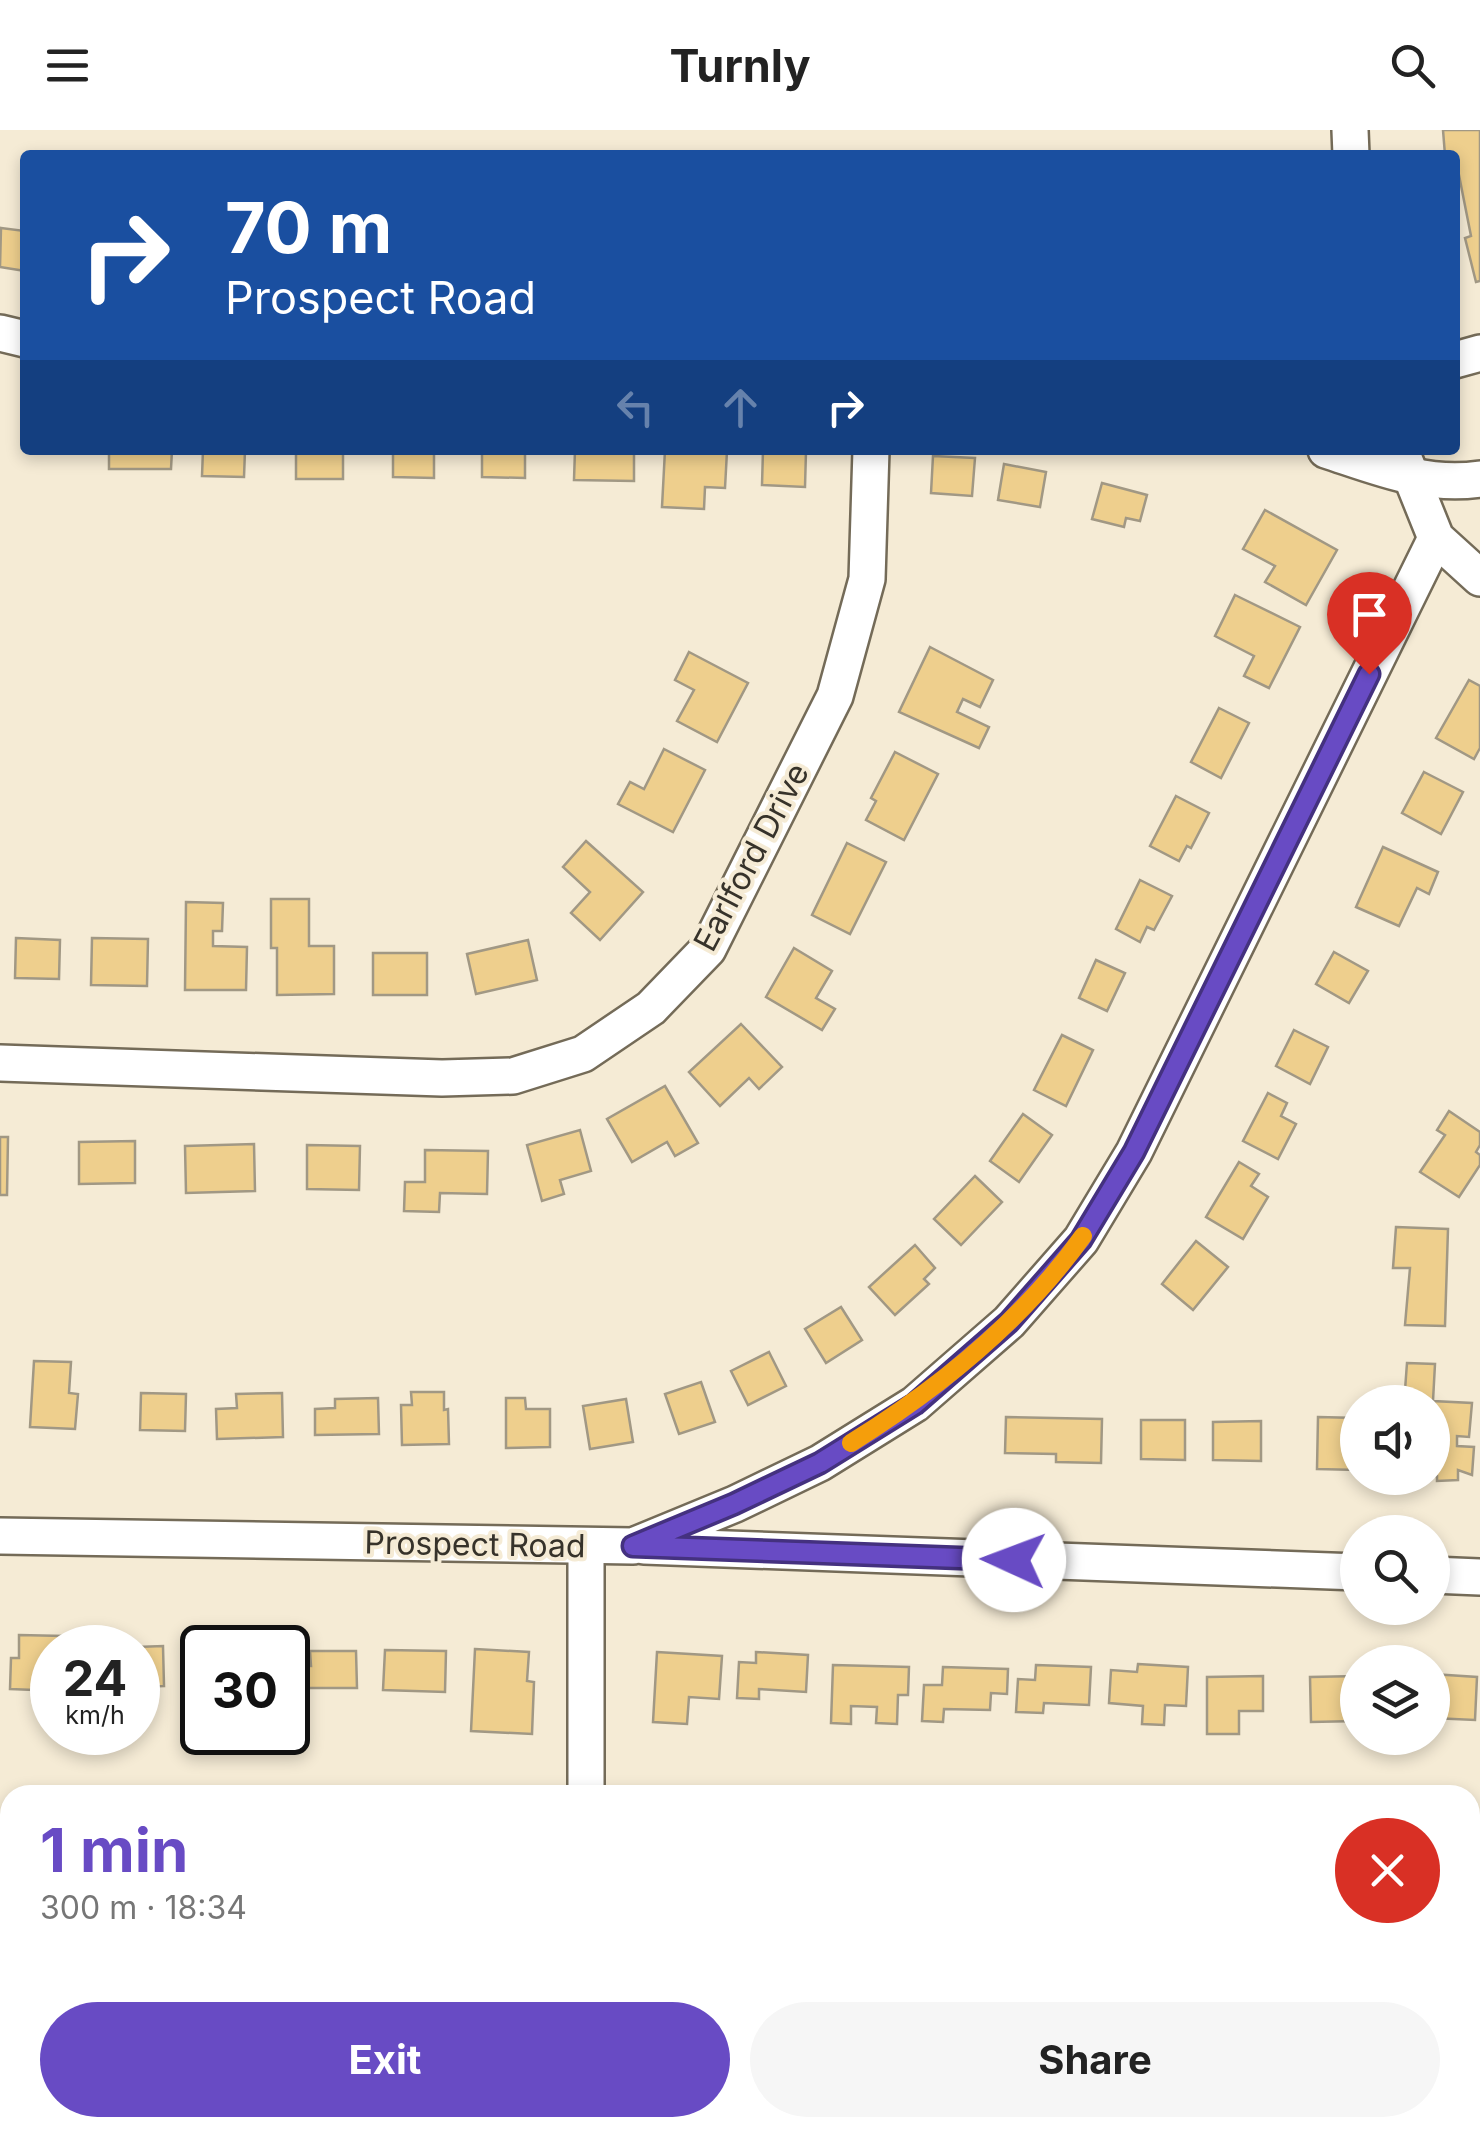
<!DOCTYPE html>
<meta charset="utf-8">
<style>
body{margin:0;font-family:Inter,sans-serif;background:#f6f6f6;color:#222;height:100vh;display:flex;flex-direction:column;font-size:38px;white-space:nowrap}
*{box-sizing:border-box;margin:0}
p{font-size:32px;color:#767676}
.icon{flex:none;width:55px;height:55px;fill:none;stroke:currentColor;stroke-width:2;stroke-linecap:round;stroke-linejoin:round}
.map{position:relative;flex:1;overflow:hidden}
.side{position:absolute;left:0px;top:1655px;width:1480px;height:352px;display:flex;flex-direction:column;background:#fff;border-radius:30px 30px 0 0;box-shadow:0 5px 15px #0003}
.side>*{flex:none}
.guide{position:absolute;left:20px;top:20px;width:1440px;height:305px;border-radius:10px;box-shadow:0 5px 15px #0003;background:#1a4fa0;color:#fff;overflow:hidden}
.tools{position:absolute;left:1340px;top:1255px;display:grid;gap:20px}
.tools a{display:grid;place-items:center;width:110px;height:110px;border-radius:50%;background:#fff;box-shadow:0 5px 15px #0003;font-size:50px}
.speed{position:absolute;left:30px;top:1495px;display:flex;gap:20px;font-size:50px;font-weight:700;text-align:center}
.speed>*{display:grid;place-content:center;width:130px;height:130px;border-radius:50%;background:#fff;box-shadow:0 5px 15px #0003;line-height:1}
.speed small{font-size:25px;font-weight:400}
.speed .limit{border:5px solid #111;border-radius:15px;background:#fff;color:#111}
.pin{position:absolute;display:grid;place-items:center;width:85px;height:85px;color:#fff;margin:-102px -42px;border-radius:50% 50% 50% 0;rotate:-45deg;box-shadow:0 0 10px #0007}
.pin .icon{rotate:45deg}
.me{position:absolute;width:110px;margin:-55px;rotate:272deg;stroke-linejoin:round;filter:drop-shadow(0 0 8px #0008)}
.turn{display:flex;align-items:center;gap:35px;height:210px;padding:0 40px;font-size:45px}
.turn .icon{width:130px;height:130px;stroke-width:2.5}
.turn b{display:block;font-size:70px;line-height:85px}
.lanes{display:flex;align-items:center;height:95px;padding:0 40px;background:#0003;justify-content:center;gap:50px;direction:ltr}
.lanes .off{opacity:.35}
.round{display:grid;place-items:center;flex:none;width:105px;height:105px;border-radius:52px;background:#f6f6f6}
.head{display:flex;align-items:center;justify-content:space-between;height:170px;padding:0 40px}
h1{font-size:60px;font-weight:700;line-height:75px;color:#684bc4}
.cta{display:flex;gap:20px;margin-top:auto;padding:20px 40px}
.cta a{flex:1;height:115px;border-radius:60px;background:#684bc4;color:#fff;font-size:40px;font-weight:700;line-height:115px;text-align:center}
.cta a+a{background:#f6f6f6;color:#222}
header{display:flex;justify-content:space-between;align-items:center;height:130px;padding:0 40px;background:#fff;font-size:45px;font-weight:700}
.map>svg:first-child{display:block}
.building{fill:#eecf8d;stroke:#a19884;stroke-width:2.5}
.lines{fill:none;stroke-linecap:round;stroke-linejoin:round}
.minor-casing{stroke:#746b58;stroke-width:40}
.minor{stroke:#fff;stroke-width:35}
.route-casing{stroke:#44317f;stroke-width:25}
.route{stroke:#684bc4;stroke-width:18}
.slow{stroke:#f59e0b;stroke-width:18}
.labels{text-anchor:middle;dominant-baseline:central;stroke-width:8;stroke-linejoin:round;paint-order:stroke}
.street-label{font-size:32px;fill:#36322a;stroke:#f5ebd5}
</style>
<header><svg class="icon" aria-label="menu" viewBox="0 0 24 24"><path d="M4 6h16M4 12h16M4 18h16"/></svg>Turnly<svg class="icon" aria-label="search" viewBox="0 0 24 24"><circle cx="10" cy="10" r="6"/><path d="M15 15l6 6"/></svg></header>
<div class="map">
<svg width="1480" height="2006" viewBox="0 0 1480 2006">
<rect width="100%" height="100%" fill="#f5ebd5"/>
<!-- building -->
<g class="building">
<polygon points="1443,0 1480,0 1480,151 1476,152 1465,108 1471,106 1455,25 1445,25"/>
<polygon points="1,98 25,101 25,141 0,137"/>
<polygon points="109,320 172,320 171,339 109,339"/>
<polygon points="203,320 245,320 244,347 202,346"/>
<rect x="296" y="320" width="47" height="29"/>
<polygon points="393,320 434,320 434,348 393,347"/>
<polygon points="482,320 525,320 525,348 482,347"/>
<polygon points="575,320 634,320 634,351 574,350"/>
<polygon points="665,320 727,321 725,358 705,357 704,379 662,377"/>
<polygon points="763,320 806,321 805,357 762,355"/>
<polygon points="933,326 975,328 972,366 931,363"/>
<polygon points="1004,334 1046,342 1040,377 998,370"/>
<polygon points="1102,353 1147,365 1140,391 1126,388 1124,397 1092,389"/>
<polygon points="1265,380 1337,420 1306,475 1265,452 1275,436 1243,419"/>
<polygon points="1235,465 1300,497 1269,558 1244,546 1254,526 1215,506"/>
<polygon points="930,517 993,550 980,577 963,569 957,582 989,597 979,618 899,582"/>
<polygon points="689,522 748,553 717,612 677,591 694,560 675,550"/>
<polygon points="1469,550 1480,556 1480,618 1474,629 1436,608"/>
<polygon points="1219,578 1249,593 1221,648 1191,632"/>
<polygon points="664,619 705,640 673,702 618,674 630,652 644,659"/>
<polygon points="895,622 938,644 904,710 866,690 876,671 871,668"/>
<polygon points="1424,642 1463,662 1441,704 1402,683"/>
<polygon points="1176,666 1209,683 1191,718 1187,716 1179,731 1150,716"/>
<polygon points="586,711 643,762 600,810 571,783 590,762 563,737"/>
<polygon points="847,713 886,732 850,804 812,785"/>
<polygon points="1383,717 1438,742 1429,764 1417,758 1399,796 1356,777"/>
<polygon points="1140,750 1172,766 1154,800 1147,797 1140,812 1116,799"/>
<polygon points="271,769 309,769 309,816 334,816 334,864 277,865 277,818 271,818"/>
<polygon points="186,772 223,773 222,801 213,801 213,816 247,817 246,860 185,860"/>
<polygon points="16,808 60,810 59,849 15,848"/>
<polygon points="92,808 148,809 147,856 91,855"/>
<polygon points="528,810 537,850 476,864 467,824"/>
<polygon points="794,818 832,841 816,868 835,879 822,900 766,867"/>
<polygon points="1334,822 1368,841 1349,873 1316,854"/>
<rect x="373" y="823" width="54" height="42"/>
<polygon points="1096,830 1125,843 1107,881 1079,868"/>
<polygon points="741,894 782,937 759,959 749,948 720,976 689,942"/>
<polygon points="1294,900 1328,917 1310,954 1276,936"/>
<polygon points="1062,905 1093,920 1066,976 1034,960"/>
<polygon points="665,956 698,1013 675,1026 667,1012 632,1032 607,989"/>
<polygon points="1268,963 1287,973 1281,986 1296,994 1278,1029 1243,1011"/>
<polygon points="1449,981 1480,1002 1480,1015 1476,1022 1480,1025 1480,1035 1459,1067 1420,1042 1445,1005 1437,1000"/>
<polygon points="1023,984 1052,1005 1019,1052 990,1031"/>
<polygon points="580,1000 591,1041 560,1050 564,1064 542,1071 527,1015"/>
<polygon points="0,1007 8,1007 7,1065 0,1065"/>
<polygon points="135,1011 135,1053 79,1054 79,1012"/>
<polygon points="254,1014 255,1061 186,1063 185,1016"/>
<polygon points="307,1015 360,1016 359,1060 307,1059"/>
<polygon points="425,1020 488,1021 487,1064 440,1063 439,1082 404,1081 405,1052 425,1052"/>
<polygon points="1239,1032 1259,1044 1251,1056 1268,1067 1243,1109 1206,1087"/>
<polygon points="975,1046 1002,1072 961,1115 934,1089"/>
<polygon points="1396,1097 1448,1099 1445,1196 1405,1195 1410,1138 1393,1138"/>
<polygon points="1196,1111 1228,1137 1193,1180 1162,1154"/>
<polygon points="915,1115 935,1138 924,1149 929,1154 895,1185 869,1157"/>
<polygon points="841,1177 862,1210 826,1233 805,1199"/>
<polygon points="769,1222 786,1256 748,1275 731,1241"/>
<polygon points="34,1231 71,1232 69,1263 78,1264 75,1299 30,1297"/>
<polygon points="1407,1233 1435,1234 1433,1271 1472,1273 1469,1307 1457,1306 1457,1316 1474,1317 1472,1345 1458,1340 1458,1350 1437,1351 1437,1346 1432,1346 1432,1272 1401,1272 1401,1260 1405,1260"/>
<polygon points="701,1252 715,1292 679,1304 665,1264"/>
<polygon points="411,1262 444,1262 444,1280 448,1279 449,1314 402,1315 401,1275 412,1275"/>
<polygon points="141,1263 186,1264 185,1301 140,1300"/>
<polygon points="282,1263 283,1307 217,1309 216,1279 237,1278 236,1264"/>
<polygon points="378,1268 379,1304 315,1305 315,1279 335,1278 335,1269"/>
<polygon points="506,1268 525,1268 526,1279 550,1279 550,1317 506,1318"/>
<polygon points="626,1269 633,1312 590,1319 583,1276"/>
<polygon points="1006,1287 1102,1289 1101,1333 1056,1332 1056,1324 1005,1323"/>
<polygon points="1318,1287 1358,1288 1358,1340 1317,1339"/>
<polygon points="1141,1290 1185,1290 1185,1330 1141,1329"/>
<polygon points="1261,1291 1261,1331 1213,1330 1213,1292"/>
<polygon points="19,1505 64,1506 64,1518 52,1518 52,1544 34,1544 34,1560 10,1559 11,1528 19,1528"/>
<polygon points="163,1516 164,1556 138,1557 138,1518 108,1518"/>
<polygon points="475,1519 529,1522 527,1551 534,1552 532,1604 471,1601"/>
<polygon points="385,1520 446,1521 445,1562 383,1560"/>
<polygon points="310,1521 356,1521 357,1558 292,1558 291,1535 311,1536"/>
<polygon points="657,1522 722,1526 719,1569 689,1567 687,1594 653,1592"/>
<polygon points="756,1522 808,1525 806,1562 759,1559 759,1569 737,1568 739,1532 756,1533"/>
<polygon points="1138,1534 1188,1537 1186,1576 1165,1575 1164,1595 1142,1594 1143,1576 1109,1573 1111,1540 1137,1542"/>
<polygon points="833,1535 909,1537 908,1565 898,1565 897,1594 876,1593 877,1577 851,1576 851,1594 831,1593"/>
<polygon points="1036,1535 1091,1537 1089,1575 1044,1573 1043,1583 1016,1582 1018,1549 1035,1550"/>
<polygon points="943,1537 1008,1539 1007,1564 991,1563 990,1580 944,1579 943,1592 922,1591 924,1555 942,1555"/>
<polygon points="1432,1544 1477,1547 1475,1590 1432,1588"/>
<polygon points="1263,1546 1263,1581 1239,1581 1239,1604 1207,1604 1207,1547"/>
<polygon points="1358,1546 1358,1591 1311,1592 1310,1547"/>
<polygon points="5,1736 10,1736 10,1800 4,1800"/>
<polygon points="8,1969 10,1998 62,1998 62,2006 8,2006"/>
<polygon points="104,1998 164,1998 164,2006 103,2006"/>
<rect x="190" y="1998" width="63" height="8"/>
<rect x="281" y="1998" width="72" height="8"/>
<polygon points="383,1998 444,1998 444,2006 382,2006"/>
<rect x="465" y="1998" width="62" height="8"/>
<rect x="642" y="1998" width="55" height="8"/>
<polygon points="747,1998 802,1998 802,2006 746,2006"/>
<polygon points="822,1998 885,1998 884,2006 822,2006"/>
<rect x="924" y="1998" width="59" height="8"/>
<polygon points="1010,1998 1074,1998 1073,2006 1010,2006"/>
<rect x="1105" y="1998" width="58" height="8"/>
<polygon points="1205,1998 1267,1998 1267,2006 1206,2006"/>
</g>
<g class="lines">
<defs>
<g id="minor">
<polyline points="1350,0 1351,25"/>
<polyline points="0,203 25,209"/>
<polyline points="1455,230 1480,223"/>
<path d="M1326 320C1378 337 1425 357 1480 349"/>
<polyline points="1405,331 1436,408 1480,448"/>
<polyline points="0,933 442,948 513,946 583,924 651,878 708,819 835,566 867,449 871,320"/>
<polyline points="0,1406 633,1416 735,1374 820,1333 915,1274 1009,1192 1081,1110 1134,1022 1436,408"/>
<polyline points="644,1416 1358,1442"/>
<polyline points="1432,1445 1480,1447"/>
<polyline points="586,1665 586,1416"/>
<polyline points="0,1887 10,1888"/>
<polyline points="1470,1918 1480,1918"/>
<polyline points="585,2006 585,1998"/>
</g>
</defs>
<!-- minor casing -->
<use href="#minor" class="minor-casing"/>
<!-- minor -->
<use href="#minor" class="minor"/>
</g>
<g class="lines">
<defs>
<polyline id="route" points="1014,1430 633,1416 734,1374 820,1333 915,1274 1009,1192 1081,1110 1134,1022 1369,544"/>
</defs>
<!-- route casing -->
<use href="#route" class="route-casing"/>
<!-- route -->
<use href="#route" class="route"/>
<!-- slow -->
<path class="slow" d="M851 1313C938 1259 1023 1190 1083 1106"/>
</g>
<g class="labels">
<!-- street labels -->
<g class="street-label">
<text transform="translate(751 727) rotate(-62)">Earlford Drive</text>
<text transform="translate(475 1414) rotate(1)">Prospect Road</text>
</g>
</g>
</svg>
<div class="tools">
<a><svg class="icon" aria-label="sound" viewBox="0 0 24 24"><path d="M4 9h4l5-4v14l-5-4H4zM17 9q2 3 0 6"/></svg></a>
<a><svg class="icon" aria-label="search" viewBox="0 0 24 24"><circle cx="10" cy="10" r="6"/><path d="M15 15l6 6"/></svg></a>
<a><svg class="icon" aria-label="layers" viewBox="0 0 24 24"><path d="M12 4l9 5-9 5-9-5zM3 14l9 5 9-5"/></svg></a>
</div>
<div class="speed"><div>24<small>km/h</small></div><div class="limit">30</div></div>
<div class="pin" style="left:1369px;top:544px;background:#d93025"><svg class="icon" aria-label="arrive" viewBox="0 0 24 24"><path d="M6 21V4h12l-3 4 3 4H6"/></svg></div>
<svg class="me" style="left:1014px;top:1430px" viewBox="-20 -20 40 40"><circle r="19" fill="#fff"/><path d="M0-13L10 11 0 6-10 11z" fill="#684bc4"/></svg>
<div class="guide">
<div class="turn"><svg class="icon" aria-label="right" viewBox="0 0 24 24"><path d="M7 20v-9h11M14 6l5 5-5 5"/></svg><div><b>70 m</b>Prospect Road</div></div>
<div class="lanes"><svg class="icon off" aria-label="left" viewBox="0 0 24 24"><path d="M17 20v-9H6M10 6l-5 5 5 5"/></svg><svg class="icon off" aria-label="ahead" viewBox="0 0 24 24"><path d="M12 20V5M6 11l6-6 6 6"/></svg><svg class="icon" aria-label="right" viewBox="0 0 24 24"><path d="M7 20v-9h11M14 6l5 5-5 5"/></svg></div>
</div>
<section class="side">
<div class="head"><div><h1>1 min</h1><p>300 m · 18:34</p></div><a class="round" style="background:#d93025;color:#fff"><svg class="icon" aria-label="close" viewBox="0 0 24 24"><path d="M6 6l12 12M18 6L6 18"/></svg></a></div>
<div class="cta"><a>Exit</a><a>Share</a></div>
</section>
</div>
